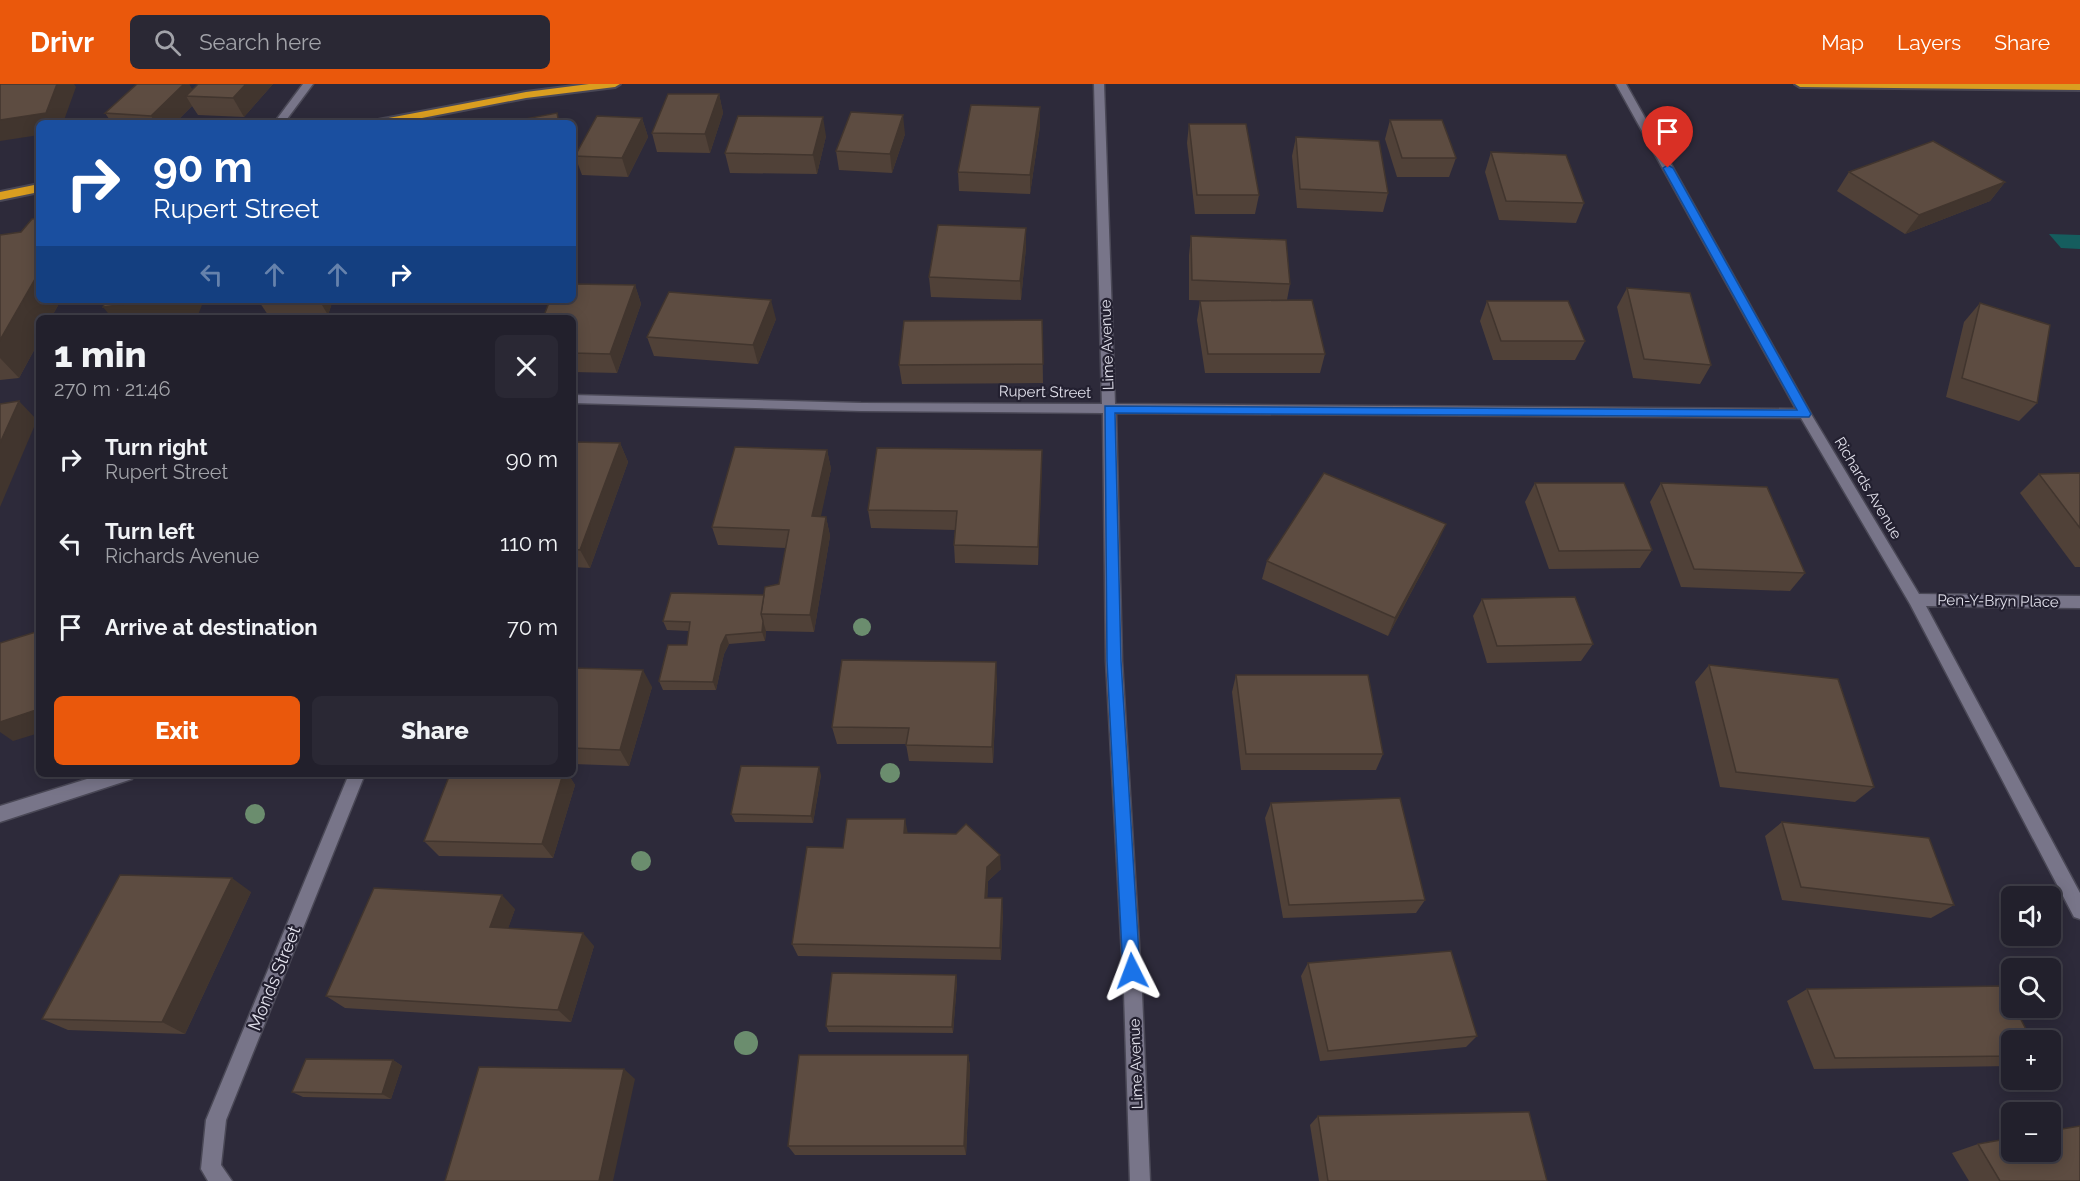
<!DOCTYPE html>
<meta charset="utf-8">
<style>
body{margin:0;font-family:Raleway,sans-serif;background:#2a2834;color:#f1f3f6;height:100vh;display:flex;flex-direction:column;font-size:22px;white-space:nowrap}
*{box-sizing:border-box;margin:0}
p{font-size:20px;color:#a2a3a9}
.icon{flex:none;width:33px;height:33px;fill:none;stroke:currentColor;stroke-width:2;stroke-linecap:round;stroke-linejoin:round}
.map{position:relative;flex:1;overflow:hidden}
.drawer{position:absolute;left:36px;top:231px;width:540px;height:462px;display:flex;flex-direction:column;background:#22202c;border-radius:9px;box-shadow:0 3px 15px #0003,0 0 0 2px #3f3e48}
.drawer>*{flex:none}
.top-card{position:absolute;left:36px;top:36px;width:540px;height:183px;border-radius:9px;box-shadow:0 3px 15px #0003,0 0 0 2px #3f3e48;background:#1a4fa0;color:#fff;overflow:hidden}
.controls{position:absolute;left:2001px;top:802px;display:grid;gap:12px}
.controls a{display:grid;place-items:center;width:60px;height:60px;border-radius:9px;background:#22202c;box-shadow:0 3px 15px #0003,0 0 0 2px #3f3e48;font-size:30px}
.pin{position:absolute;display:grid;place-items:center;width:51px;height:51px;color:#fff;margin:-62px -26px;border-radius:50% 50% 50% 0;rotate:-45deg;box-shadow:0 0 6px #0007}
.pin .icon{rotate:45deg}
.me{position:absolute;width:66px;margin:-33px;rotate:357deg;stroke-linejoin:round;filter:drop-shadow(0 0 4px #0008)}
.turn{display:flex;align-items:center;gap:21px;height:126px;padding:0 18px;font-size:27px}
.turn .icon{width:78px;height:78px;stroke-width:2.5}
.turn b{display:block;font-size:42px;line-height:51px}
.lanes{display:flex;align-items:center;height:57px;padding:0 18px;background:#0003;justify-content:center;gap:30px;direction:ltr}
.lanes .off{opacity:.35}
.round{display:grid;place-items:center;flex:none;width:63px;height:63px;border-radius:9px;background:#2a2834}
.overview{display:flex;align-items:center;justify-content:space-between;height:102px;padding:0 18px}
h1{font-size:36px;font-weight:800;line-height:45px}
.cta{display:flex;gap:12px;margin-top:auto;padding:12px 18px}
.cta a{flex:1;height:69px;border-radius:9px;background:#ea580c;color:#fff;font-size:24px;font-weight:800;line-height:69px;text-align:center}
.cta a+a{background:#2a2834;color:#f1f3f6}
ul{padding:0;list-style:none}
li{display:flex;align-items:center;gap:18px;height:84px;padding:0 18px}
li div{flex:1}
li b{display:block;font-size:22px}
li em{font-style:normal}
header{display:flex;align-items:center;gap:36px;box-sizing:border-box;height:84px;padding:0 30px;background:#ea580c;color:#fff}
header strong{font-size:28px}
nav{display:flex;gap:33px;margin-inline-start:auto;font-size:21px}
.search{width:420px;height:54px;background:#2a2834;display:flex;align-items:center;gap:15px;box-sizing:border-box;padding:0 21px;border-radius:9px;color:#a2a3a9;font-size:22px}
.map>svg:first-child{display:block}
.water{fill:#155d5e}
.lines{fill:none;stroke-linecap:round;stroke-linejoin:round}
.minor-casing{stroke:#4a4856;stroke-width:3}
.trunk-casing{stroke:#4a4856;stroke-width:4}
.minor{fill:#787589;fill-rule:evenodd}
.trunk{fill:#da9e20;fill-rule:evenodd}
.tree{fill:#6b8d6e}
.wall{fill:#504138}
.shaded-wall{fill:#41352e}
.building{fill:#5d4c41;stroke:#41352e;stroke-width:1.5}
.route{fill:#1a73e8;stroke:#114b97;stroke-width:1.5}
.labels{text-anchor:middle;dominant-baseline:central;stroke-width:4.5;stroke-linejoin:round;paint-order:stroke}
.street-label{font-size:15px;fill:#e2e1ec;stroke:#232030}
.near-street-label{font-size:18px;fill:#e2e1ec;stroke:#232030}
</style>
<header>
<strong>Drivr</strong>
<div class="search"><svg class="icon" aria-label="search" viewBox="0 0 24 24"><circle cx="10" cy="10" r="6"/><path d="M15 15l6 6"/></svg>Search here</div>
<nav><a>Map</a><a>Layers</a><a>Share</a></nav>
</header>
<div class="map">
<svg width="2080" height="1097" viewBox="0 0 2080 1097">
<rect width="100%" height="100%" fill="#2d2a3a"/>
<!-- water -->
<polygon class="water" points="2049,150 2080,151 2080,165 2061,164"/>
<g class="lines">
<defs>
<g id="minor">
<polygon points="303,0 313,0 284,39 274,39"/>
<polygon points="1094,0 1104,0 1115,320 1796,325 1616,0 1626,0 1811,330 1919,510 2080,512 2080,524 1926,522 2080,809 2080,835 2074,833 1910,520 1801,334 1116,329 1122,577 1142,909 1150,1097 1130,1097 1124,909 1106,577 1103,329 861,327 573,319 573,311 861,319 1102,320"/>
<polygon points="103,690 134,690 132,695 126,697 0,738 0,722"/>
<polygon points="349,690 365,690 226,1036 221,1081 232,1097 208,1097 201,1085 206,1036"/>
</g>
<g id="trunk">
<polygon points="589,0 620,0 615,3 526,14 396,39 372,39 378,36 526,8"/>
<polygon points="1795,0 2080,0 2080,6 1800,3"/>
<polygon points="39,100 39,108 0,116 0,108"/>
</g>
</defs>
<!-- minor casing -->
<use href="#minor" class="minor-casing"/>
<!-- trunk casing -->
<use href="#trunk" class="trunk-casing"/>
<!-- minor -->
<use href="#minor" class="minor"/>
<!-- trunk -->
<use href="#trunk" class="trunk"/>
</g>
<!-- trees -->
<g class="tree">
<circle cx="862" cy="543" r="9"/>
<circle cx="890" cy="689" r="10"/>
<circle cx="255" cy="730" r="10"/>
<circle cx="641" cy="777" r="10"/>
<circle cx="746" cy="959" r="12"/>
</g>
<!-- wall -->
<g class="wall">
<polygon points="189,0 192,6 198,0 273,0 244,33 198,31 192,22 175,39 112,39 105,29"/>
<polygon points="719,10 723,29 710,69 657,68 652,49"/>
<polygon points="642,34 648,53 628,93 582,91 575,72"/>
<polygon points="1390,36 1456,74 1449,93 1397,93 1385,55"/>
<polygon points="1189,40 1259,111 1255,130 1195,130 1187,59"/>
<polygon points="1040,42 1030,110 959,107 958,88"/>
<polygon points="905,50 892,89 839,86 836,67"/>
<polygon points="826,52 817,90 730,89 725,69"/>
<polygon points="1296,53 1388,109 1383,128 1297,124 1292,72"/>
<polygon points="1491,68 1584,119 1576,139 1499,136 1485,88"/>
<polygon points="1849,88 2005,98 1990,117 1905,150 1837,107"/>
<polygon points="1026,144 1026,163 1021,216 931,213 929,193"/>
<polygon points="21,148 61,216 51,234 39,234 39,257 19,294 0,296 0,151"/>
<polygon points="1191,152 1290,200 1287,216 1325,270 1320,289 1205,289 1197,236 1200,217 1222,217 1189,216 1189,171"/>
<polygon points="635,201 641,220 617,289 573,288 573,234"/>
<polygon points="1627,204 1711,281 1700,300 1633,294 1617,223"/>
<polygon points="261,216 333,216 328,231 306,234 270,234 260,219"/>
<polygon points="1487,217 1585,257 1575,276 1493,276 1480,237"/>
<polygon points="1980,219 2037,319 2019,337 1946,313 1964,238"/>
<polygon points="776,235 758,280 654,272 647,253"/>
<polygon points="1042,236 1043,299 902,300 899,281"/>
<polygon points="573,358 620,359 628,378 590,484 573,483"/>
<polygon points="827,366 831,385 820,433 826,433 830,452 814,548 766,547 765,557 729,560 724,570 716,606 663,606 659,597 687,561 689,547 667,546 663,537 764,511 779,500 786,464 718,461 712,443"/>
<polygon points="1042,366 1038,481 955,479 954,461 955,446 871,444 868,426"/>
<polygon points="2080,389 2080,483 2075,483 2020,409 2039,390"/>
<polygon points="1535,399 1652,466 1640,484 1549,485 1525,418"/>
<polygon points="1661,399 1805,489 1790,507 1681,503 1650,418"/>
<polygon points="1438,458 1388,552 1262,495 1267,477"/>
<polygon points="1482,515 1593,560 1581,577 1487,579 1473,532"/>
<polygon points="1709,581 1874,703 1855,718 1720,703 1695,598"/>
<polygon points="573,584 652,603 629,682 573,680"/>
<polygon points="1236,591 1383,670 1376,686 1241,686 1232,608"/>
<polygon points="997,595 993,679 909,677 906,660 837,660 832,643"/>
<polygon points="450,690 568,690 575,701 553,774 439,772 424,757"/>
<polygon points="821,691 813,739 735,738 731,730"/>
<polygon points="1271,719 1425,816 1416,829 1283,834 1265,734"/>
<polygon points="1782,738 1954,821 1931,834 1782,816 1765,752"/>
<polygon points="908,749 1001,785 988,797 987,814 1003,828 1001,876 798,872 792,860 843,764"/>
<polygon points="251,808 185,950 68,946 42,935"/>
<polygon points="515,825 508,844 594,862 571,938 345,924 326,912"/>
<polygon points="1308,879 1477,952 1466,963 1320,977 1301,892"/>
<polygon points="956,891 957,898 953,949 829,948 826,942"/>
<polygon points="1807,905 2012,957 2012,982 1814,985 1787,917"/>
<polygon points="968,971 970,982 966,1071 795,1071 788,1062"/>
<polygon points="393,976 402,982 391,1015 303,1013 292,1008"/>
<polygon points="1318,1032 1547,1097 1319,1097 1310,1041"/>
<polygon points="1978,1060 2080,1097 1969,1097 1952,1069"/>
</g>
<!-- shaded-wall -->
<g class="shaded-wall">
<polygon points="57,0 74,0 76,3 63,39 39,39 39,51 0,57 0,36"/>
<polygon points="184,0 189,0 197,13 186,12 192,22 175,39 156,39 151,32"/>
<polygon points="246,0 273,0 244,33 233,14"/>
<polygon points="719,10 723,29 710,69 705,50"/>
<polygon points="1040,23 1040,42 1030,110 1030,91"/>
<polygon points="903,31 905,50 892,89 890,70"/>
<polygon points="823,33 826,52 817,90 813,71"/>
<polygon points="642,34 648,53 628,93 622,74"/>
<polygon points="2005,98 1990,117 1905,150 1919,131"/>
<polygon points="1026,144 1026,163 1021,216 1020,197"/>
<polygon points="39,188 39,216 61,216 51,234 39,234 39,257 19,294 0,274 0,256"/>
<polygon points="635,201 641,220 617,289 610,270"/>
<polygon points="156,216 204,216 198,231 179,234 112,234 103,223"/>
<polygon points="319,216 333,216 328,231"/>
<polygon points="771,216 776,235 758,280 753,261"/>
<polygon points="19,317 37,336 0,423 0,359"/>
<polygon points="620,359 628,378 590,484 580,466"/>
<polygon points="827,366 831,385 817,451 812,432"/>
<polygon points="1042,366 1042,385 1038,481 1038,463"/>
<polygon points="826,433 830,452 814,548 810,531"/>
<polygon points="1446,440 1438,458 1388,552 1395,534"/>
<polygon points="763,537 766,547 765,557 762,548"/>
<polygon points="726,551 729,560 724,570 716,606 713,598 721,561"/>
<polygon points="996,578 997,595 993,679 992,663"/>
<polygon points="643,586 652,603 629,682 620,666"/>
<polygon points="39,625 39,649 13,657 0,648 0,638"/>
<polygon points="819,683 821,691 813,739 811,732"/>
<polygon points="563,690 568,690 575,701 553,774 542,760"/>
<polygon points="905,735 908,750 904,749"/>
<polygon points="1000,771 1001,785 988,797 987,828 985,814 987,783"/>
<polygon points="232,794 251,808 185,950 162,938"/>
<polygon points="502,811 515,825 504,856 490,843"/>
<polygon points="1002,814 1003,828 1001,876 1000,864"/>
<polygon points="583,849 594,862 571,938 558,926"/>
<polygon points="956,891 957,898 953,949 952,943"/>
<polygon points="968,971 970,982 966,1071 964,1062"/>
<polygon points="393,976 402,982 391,1015 382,1010"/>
<polygon points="624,985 635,995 613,1097 599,1097"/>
</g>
<!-- building -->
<g class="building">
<polygon points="0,0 57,0 46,29 0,36"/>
<polygon points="137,0 184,0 151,32 105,29"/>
<polygon points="198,0 246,0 233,14 186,12"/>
<polygon points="668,10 719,10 705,50 652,49"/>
<polygon points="971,21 1040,23 1030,91 958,88"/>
<polygon points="851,28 903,31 890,70 836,67"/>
<polygon points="557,29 559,39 504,39"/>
<polygon points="597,32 642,34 622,74 575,72"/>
<polygon points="738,32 823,33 813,71 725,69"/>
<polygon points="1390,36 1442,36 1456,74 1402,74"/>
<polygon points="1189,40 1246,40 1259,111 1197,111"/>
<polygon points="1296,53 1379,57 1388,109 1300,105"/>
<polygon points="1933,57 2005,98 1919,131 1849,88"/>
<polygon points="1491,68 1566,71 1584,119 1506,117"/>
<polygon points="39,134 39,188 0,256 0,151 21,148 32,135"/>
<polygon points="938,141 1026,144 1020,197 929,193"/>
<polygon points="1191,152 1286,156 1290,200 1192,196"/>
<polygon points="573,200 635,201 610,270 573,269 573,234 543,234 550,216 573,216"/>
<polygon points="1627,204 1690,209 1711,281 1644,275"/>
<polygon points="669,208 771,216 753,261 647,253"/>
<polygon points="106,216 156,216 103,223"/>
<polygon points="261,216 284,216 260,219"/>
<polygon points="1312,216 1325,270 1208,270 1200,217"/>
<polygon points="1487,217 1568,217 1585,257 1501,257"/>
<polygon points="1980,219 2050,241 2037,319 1962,294"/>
<polygon points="1042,236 1043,280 899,281 904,237"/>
<polygon points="19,317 0,359 0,320"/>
<polygon points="573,358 620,359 580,466 573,465"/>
<polygon points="735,363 827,366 812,432 826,433 810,531 761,530 765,503 779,500 789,446 712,443"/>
<polygon points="877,364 1042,366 1038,463 954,461 957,427 868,426"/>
<polygon points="1324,389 1446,440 1395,534 1267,477"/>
<polygon points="2080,389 2080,444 2039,390"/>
<polygon points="1535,399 1624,399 1652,466 1559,467"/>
<polygon points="1661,399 1767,403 1805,489 1694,485"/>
<polygon points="671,509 764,511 761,530 763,537 762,548 726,551 721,561 713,598 659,597 668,561 687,561 690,538 663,537"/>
<polygon points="1575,513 1593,560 1497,562 1482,515"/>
<polygon points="39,547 39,625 0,638 0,559"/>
<polygon points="842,576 996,578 992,663 906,661 909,644 832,643"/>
<polygon points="1709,581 1838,595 1874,703 1736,688"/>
<polygon points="573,584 643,586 620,666 573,664"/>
<polygon points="1236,591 1368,591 1383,670 1246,670"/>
<polygon points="741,682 819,683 811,732 731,730"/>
<polygon points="450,690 563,690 542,760 424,757"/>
<polygon points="1400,714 1425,816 1289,821 1271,719"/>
<polygon points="847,735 905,735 904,749 956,750 966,740 1000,771 987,783 985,814 1002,814 1000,864 792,860 807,763 843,764"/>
<polygon points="1782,738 1929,754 1954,821 1801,803"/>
<polygon points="120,791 232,794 162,938 42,935"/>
<polygon points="374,804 502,811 490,843 583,849 558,926 326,912"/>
<polygon points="1451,867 1477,952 1328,967 1308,879"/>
<polygon points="832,889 956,891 952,943 826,942"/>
<polygon points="2004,902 2012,918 2012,924 2015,924 2032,957 2012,957 2012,972 1835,974 1807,905"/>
<polygon points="799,971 968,971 964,1062 788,1062"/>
<polygon points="306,975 393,976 382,1010 292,1008"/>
<polygon points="479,983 624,985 599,1097 445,1097"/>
<polygon points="1529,1028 1547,1097 1328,1097 1318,1032"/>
<polygon points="2080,1042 2080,1097 2000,1097 1978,1060 2012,1054 2012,1068 2050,1068 2050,1047"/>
</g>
<!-- route -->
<polygon class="route" points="1668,81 1673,84 1811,330 1809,333 1115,329 1121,577 1140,887 1138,893 1132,896 1126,893 1123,887 1107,577 1105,322 1797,326 1663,84"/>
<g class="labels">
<!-- street labels -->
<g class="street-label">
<text transform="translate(1107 261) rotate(-92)">Lime Avenue</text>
<text transform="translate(1045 308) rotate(1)">Rupert Street</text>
<text transform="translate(1868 404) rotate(59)">Richards Avenue</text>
<text transform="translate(1998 517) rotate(1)">Pen-Y-Bryn Place</text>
<text transform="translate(1136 980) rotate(-92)">Lime Avenue</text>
</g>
<!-- near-street labels -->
<g class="near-street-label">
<text transform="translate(274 894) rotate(-68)">Monds Street</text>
</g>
</g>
</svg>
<div class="controls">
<a><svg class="icon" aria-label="sound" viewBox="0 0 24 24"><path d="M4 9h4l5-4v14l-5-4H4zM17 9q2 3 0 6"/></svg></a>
<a><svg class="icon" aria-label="search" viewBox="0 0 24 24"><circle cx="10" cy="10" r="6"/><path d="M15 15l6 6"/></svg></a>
<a>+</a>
<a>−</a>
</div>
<div class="pin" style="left:1668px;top:84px;background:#d93025"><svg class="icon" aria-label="arrive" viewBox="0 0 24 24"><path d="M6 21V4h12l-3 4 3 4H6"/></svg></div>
<svg class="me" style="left:1132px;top:887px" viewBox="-20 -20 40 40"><path d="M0-17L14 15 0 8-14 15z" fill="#1a73e8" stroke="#fff" stroke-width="4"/></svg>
<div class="top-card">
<div class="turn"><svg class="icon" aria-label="right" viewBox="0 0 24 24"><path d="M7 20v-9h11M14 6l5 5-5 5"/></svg><div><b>90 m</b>Rupert Street</div></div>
<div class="lanes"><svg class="icon off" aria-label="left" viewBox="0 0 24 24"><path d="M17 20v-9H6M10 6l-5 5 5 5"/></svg><svg class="icon off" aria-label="ahead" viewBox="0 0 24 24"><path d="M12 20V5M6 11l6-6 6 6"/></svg><svg class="icon off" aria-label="ahead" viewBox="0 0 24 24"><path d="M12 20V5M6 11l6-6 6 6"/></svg><svg class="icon" aria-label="right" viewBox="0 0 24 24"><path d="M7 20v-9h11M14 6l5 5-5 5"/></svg></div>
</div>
<section class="drawer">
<div class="overview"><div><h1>1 min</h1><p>270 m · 21:46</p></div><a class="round"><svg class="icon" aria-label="close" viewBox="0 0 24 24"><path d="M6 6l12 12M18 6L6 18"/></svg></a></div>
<ul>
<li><svg class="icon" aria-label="right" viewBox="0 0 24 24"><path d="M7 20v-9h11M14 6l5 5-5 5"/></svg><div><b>Turn right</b><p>Rupert Street</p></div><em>90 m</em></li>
<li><svg class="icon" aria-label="left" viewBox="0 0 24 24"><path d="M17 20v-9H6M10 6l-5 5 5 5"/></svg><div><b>Turn left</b><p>Richards Avenue</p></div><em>110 m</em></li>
<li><svg class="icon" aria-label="arrive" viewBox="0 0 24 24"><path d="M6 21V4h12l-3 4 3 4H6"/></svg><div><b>Arrive at destination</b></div><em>70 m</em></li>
</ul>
<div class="cta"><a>Exit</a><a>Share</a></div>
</section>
</div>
